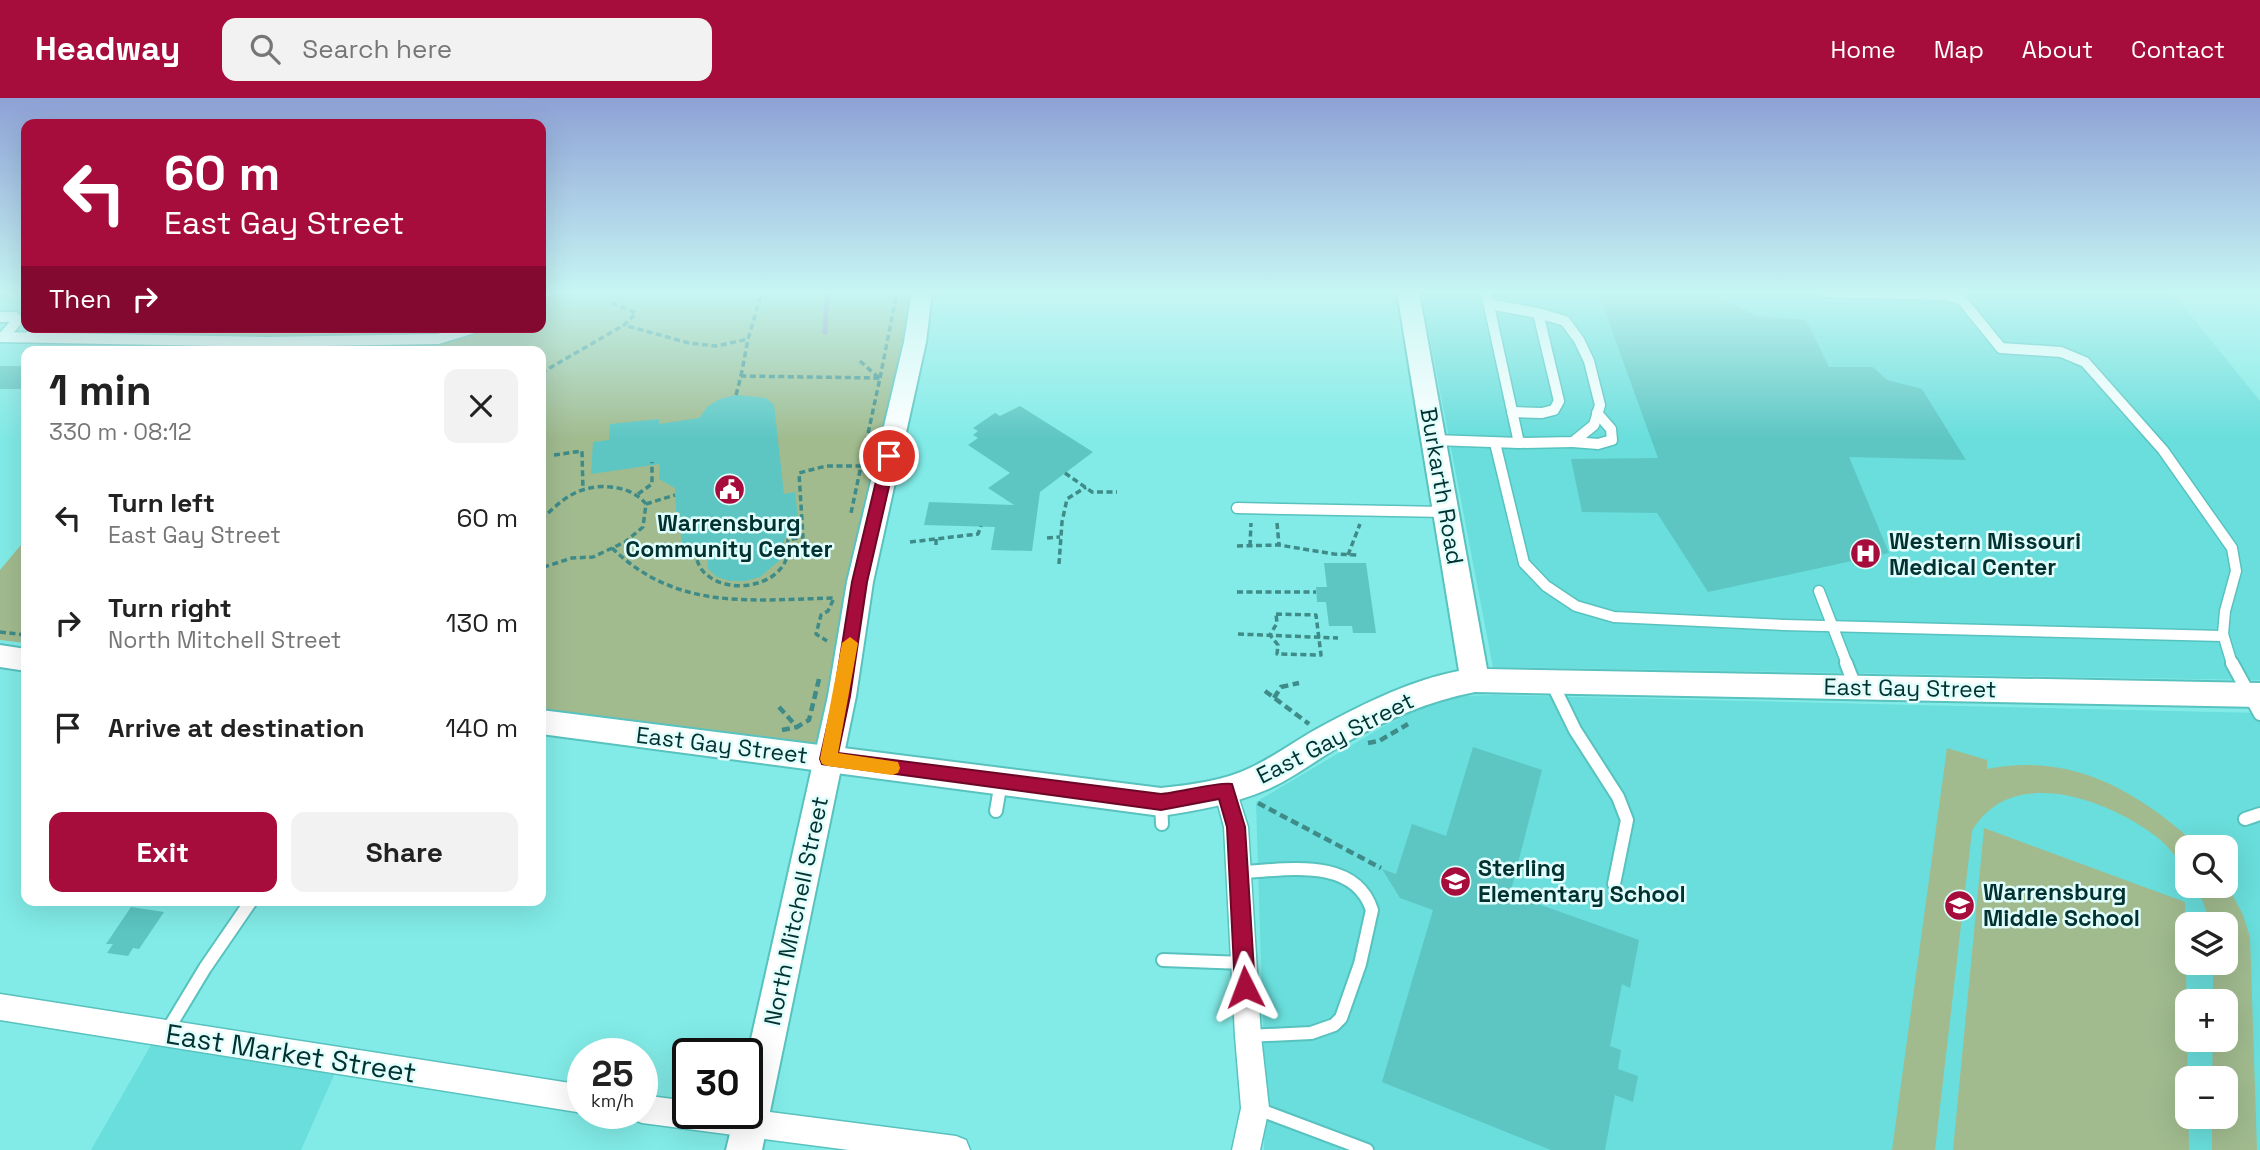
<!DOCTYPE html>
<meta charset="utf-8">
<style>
body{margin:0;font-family:"Space Grotesk",sans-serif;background:#f2f2f2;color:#222;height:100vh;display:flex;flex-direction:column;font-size:26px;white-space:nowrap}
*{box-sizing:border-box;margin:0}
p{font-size:23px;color:#767676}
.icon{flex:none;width:38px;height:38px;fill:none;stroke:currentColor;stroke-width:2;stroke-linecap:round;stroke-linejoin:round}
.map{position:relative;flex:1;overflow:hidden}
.sheet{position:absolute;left:21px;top:248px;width:525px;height:560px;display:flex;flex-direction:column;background:#fff;border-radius:14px;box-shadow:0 7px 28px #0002}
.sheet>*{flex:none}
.banner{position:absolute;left:21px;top:21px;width:525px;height:214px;border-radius:14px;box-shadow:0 7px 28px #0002;background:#a60c3c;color:#fff;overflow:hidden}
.buttons{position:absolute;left:2175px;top:737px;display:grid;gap:14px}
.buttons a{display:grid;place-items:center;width:63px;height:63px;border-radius:14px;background:#fff;box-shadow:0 7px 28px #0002;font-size:35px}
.speed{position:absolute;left:567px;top:940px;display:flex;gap:14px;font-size:35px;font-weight:700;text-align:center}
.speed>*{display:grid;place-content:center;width:91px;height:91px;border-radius:50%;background:#fff;box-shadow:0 7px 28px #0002;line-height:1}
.speed small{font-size:18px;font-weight:400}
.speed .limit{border:4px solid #111;border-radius:10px;background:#fff;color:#111}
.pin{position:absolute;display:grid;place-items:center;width:60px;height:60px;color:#fff;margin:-30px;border:4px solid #fff;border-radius:50%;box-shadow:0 2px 7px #0007}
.me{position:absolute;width:77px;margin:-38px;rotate:357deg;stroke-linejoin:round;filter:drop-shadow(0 0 5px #0008)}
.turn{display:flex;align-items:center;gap:24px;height:147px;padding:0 28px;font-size:32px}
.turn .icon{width:91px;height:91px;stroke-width:2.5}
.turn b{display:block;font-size:49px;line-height:60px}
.then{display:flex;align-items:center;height:66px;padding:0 28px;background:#0003;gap:14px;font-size:26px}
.round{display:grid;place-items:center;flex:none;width:74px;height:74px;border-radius:14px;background:#f2f2f2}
.head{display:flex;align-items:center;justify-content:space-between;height:119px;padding:0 28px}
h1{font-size:42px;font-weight:600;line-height:52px}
.cta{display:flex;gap:14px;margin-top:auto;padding:14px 28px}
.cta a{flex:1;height:80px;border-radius:14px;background:#a60c3c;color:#fff;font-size:28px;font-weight:600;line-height:80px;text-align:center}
.cta a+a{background:#f2f2f2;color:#222}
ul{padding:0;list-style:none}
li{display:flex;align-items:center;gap:21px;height:105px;padding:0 28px}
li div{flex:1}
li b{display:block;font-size:26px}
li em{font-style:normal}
header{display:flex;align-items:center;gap:42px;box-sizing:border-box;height:98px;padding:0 35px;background:#a60c3c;color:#fff}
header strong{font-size:33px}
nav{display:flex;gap:38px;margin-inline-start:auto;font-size:24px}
.search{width:490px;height:63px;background:#f2f2f2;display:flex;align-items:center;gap:18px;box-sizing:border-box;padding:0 24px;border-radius:14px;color:#767676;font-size:26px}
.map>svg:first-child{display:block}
.built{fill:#69dedc;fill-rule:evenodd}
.green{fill:#a1bb8f}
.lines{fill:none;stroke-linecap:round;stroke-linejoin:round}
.stream{stroke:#a784bb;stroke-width:5}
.building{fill:#5dc6c3}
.service-far1-casing{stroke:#58c2bf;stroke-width:13}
.service-casing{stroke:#58c2bf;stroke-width:16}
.minor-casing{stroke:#58c2bf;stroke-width:3}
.tertiary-casing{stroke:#58c2bf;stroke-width:4}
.secondary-casing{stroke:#58c2bf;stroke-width:4}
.path-far1{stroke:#3f8b88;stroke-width:3.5;stroke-dasharray:6 3.5;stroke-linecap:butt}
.path{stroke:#3f8b88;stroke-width:4.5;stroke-dasharray:8 4.5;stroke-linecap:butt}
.service-far1{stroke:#fff;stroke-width:10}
.service{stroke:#fff;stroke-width:12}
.minor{fill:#fff;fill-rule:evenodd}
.tertiary{fill:#fff;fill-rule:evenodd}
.secondary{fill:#fff;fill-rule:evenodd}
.route{fill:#a60c3c;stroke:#6c0827;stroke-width:2}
.slow{fill:#f59e0b}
.labels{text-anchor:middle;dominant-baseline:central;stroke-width:5;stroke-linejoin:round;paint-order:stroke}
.street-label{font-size:23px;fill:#013231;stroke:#e1fefc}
.poi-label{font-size:23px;font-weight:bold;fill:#013231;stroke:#e1fefc;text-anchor:start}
.near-street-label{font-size:28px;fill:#013231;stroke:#e1fefc}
</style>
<header>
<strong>Headway</strong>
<div class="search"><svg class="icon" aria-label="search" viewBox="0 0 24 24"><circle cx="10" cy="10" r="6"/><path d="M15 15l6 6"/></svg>Search here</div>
<nav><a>Home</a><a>Map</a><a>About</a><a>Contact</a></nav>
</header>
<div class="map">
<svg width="2260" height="1052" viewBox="0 0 2260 1052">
<rect width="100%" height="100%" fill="#82ebe7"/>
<!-- built -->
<g class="built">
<polygon points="1421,194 2172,194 2260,303 2260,582 1493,569"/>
<path d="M1494 597 2260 615V1052H1264L1265 994 1256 704 1384 628 1428 606 1465 598ZM2188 749H2226V788H2188ZM2188 826H2226V864H2188ZM2188 903H2226V942H2188ZM2188 980H2226V1018H2188Z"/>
<polygon points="151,947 335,975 301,1052 91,1052"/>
</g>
<!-- green -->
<g class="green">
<polygon points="541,194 913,194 828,661 541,624 541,254 142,254 161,229 541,229"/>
<polygon points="26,441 26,545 0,542 0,472"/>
<path d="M1947 650 1987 662V671C2072 654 2138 693 2199 749H2188L2187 774C2177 759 2165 744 2150 734 2100 699 2010 668 1972 733L1935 1052H1892Z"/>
<polygon points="1984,730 2185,804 2189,1052 1953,1052"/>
<polygon points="2226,785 2243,817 2250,839 2257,1052 2212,1052 2212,1019 2226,1018 2226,980 2212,980 2213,942 2226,942 2226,903 2213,903 2213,865 2226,864 2226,826 2211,826 2197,788 2226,788"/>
</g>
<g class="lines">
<!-- stream -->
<polyline class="stream" points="825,234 827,194"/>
</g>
<!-- building -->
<g class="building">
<polygon points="1598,194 1707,194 1757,218 1806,222 1829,269 1873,269 1887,282 1922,291 1966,362 1849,359 1889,455 1708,494 1657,415 1582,414 1571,361 1658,360"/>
<rect x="0" y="268" width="26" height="23"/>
<polygon points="736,297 766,300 774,307 784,396 795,394 800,437 785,440 779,463 760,479 745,483 730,483 717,479 708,471 707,450 682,455 680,414 676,414 675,390 659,381 660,366 591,376 593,344 609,342 610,326 659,321 659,326 699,320 708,308 720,301"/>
<polygon points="1020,308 1093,354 1040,394 1032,453 991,452 995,429 924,427 929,404 1014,407 988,390 1010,375 968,347 978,340 973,337 978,333 973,330 995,315 1000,318"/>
<polygon points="1324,465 1366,465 1376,535 1353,535 1352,528 1329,528 1326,504 1317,504 1316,489 1327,489"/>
<polygon points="1473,649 1542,672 1510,796 1639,842 1630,890 1622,886 1610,948 1621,952 1618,971 1638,978 1633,1004 1615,997 1605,1052 1551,1052 1382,984 1433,812 1400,800 1382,771 1396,776 1412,726 1446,738"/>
<polygon points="131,809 164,814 139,851 133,850 128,858 107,855 113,846 106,846"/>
</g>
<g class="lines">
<defs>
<g id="service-far1">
<polyline points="1825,194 1945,197 1961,201 2001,250 2061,254 2085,264 2163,352 2232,450 2236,473 2225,513 2223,536 2232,566"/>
<polyline points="1489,206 1538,215 1559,303 1554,312 1542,315 1512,314"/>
<polyline points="0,219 15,219 18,222 3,239"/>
<polyline points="29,239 38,229"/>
<polyline points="1434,342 1519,345 1486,194"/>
<polyline points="1573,344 1598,346 1612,342 1611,331 1597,315"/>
<polyline points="1495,345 1524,465 1546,488 1576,508 1614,519 1784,527 2222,538"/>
<polyline points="1519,345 1573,344 1594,327 1600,307 1589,263 1579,242 1565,223 1538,215"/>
<polyline points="1237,410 1446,414"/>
<polyline points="1819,493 1847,566"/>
</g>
<g id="service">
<polyline points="1846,565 1855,588"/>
<polyline points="2232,565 2260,616"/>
<polyline points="1552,585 1575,632 1618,699 1627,722 1614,786"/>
<polyline points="1161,704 1162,726"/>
<polyline points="996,713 1001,684"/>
<polyline points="2245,721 2260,716"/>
<path d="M1239 774C1283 773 1354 757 1372 812L1360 866 1341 920 1334 927 1311 935 1248 938"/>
<polyline points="1163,862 1244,865"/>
<polyline points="167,933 205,870 251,803"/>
<polyline points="1255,1010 1367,1052"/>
</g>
<g id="minor">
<polygon points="541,194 556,194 541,202"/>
<polygon points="457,229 483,229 481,233 439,246 265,249 0,244 0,234 265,239 438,236"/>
<polygon points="1226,682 1234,685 1248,729 1261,938 1269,1010 1260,1052 1232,1052 1241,1010 1235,938 1224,729 1214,692 1218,685"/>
<polygon points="0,896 583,987 583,1015 0,922"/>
<polygon points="642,997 688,1003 688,1015 747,1015 747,1011 956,1038 966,1042 970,1052 849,1052 642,1025 632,1021 630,1015 642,1015"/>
</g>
<polygon id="tertiary" points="912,194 932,194 926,244 873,484 856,598 762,1052 726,1052 735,1015 747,1015 747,959 828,598 847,484 904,244"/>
<g id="secondary">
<path d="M1397 194H1419L1487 571 2260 585V609L1475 594C1428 603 1387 621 1345 645 1319 660 1294 680 1266 692 1233 706 1196 713 1161 718L541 636V612L1161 690C1190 687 1223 683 1250 670 1276 658 1299 640 1324 627 1367 604 1412 582 1459 573Z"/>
<polygon points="0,547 26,551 26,573 0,569"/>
</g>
</defs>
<!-- service-far1 casing -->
<use href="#service-far1" class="service-far1-casing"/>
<!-- service casing -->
<use href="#service" class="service-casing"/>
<!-- minor casing -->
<use href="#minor" class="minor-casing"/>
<!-- tertiary casing -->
<use href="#tertiary" class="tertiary-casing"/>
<!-- secondary casing -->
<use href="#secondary" class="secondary-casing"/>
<!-- path-far1 -->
<g class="path-far1">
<polyline points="612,205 636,215 624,227 689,245 716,248 748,241"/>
<polyline points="860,263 879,280"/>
<polyline points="541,275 624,227"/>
<polyline points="741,278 748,241 762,194"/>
<polyline points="880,280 897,194"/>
<polyline points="736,297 741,278 880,280 861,368"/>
<polyline points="554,357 582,353 583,392"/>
<polyline points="1065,375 1092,394 1117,394"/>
<polyline points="638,396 652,386 652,364"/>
<polyline points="646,406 675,397"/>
<path d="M541 421C551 413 561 402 573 396 595 384 630 386 646 406L643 429 625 444 593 459 572 460 541 470"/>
<polyline points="1277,425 1279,447"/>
<polyline points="1047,440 1060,439"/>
<polyline points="936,441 936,450"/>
<polyline points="910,444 978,436 981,428"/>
<polyline points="1237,448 1279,447 1334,456 1359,457"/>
<polyline points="1250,448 1251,425"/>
<path d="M612 450C677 513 750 502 834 500L828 513 821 517 816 536 827 543"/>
<path d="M694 453C697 462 699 471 707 477 728 495 772 490 785 464 788 458 787 449 788 442L803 439 799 375 826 368H861L851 415"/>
<polyline points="1348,457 1360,426"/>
<polyline points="1059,466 1062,424 1067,401 1086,389"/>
<polyline points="1237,494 1316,494"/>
<polygon points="1276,516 1316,517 1321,557 1277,556 1278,547 1270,537 1277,525"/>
<polyline points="0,534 26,537"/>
<polyline points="1238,536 1338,540"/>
</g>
<!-- path -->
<g class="path">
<polyline points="1265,593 1309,626"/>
<polyline points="1274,600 1281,589 1299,585"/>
<polyline points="779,609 797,629 809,622 820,577"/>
<polyline points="782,632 797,629"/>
<polyline points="1368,645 1379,643 1408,626"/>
<polyline points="1258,705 1381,770"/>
</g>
<!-- service-far1 -->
<use href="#service-far1" class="service-far1"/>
<!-- service -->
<use href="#service" class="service"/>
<!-- minor -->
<use href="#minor" class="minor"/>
<!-- tertiary -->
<use href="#tertiary" class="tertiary"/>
<!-- secondary -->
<use href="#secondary" class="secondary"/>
</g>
<!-- sky -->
<linearGradient id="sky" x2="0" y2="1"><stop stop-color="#8ea1d6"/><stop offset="0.57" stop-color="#c7f6f4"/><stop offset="1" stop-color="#c7f6f4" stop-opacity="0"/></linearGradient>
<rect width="2260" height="341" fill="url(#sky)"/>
<!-- route -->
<path class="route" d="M889 353 896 358 867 484 850 598 838 655 1161 696C1176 695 1222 683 1232 686L1245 729 1255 889 1252 896 1245 899 1238 896 1235 889 1227 729 1219 701 1161 712 822 666 820 661 834 598 852 484 882 358Z"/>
<!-- slow -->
<polygon class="slow" points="850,539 858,545 838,655 898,664 900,670 898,675 892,677 828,668 822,666 820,661 842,545"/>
<!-- icons -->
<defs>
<symbol id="civic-disc" viewBox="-11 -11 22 22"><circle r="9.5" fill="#a60c3c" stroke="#e1fefc"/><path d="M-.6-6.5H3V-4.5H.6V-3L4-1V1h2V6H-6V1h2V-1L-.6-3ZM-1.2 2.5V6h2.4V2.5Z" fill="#fff"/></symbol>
<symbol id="hospital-disc" viewBox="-11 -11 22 22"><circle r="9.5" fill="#a60c3c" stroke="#e1fefc"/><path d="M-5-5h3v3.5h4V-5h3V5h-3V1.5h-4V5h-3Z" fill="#fff"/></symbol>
<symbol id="school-disc" viewBox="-11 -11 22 22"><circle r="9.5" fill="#a60c3c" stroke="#e1fefc"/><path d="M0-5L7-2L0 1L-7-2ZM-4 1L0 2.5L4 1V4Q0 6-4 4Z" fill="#fff"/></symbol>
</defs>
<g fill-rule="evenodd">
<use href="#civic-disc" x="712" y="374" width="35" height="35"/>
<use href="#hospital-disc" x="1848" y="438" width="35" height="35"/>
<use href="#school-disc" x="1438" y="766" width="35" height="35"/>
<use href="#school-disc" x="1942" y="790" width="35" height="35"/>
</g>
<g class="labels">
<!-- street labels -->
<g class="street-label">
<text transform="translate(1442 388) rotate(80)">Burkarth Road</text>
<text transform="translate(1910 590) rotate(1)">East Gay Street</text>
<text transform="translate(1335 640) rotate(-27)">East Gay Street</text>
<text transform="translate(722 647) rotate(7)">East Gay Street</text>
<text transform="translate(796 813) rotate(-78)">North Mitchell Street</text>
</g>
<!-- poi labels -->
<g class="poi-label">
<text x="729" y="425" text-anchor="middle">Warrensburg<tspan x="729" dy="26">Community Center</tspan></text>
<text x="1889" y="443">Western Missouri<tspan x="1889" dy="26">Medical Center</tspan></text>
<text x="1478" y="770">Sterling<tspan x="1478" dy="26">Elementary School</tspan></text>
<text x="1983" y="794">Warrensburg<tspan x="1983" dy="26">Middle School</tspan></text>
</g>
<!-- near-street labels -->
<g class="near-street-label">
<text transform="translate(291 955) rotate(9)">East Market Street</text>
</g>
</g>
</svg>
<div class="buttons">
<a><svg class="icon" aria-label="search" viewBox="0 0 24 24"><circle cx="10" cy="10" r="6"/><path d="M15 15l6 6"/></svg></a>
<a><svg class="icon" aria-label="layers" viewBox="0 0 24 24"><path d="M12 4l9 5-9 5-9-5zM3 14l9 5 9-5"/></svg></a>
<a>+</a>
<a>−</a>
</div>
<div class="speed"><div>25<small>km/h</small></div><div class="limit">30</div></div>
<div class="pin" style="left:889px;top:358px;background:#d93025"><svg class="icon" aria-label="arrive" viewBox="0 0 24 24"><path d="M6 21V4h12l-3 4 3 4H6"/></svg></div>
<svg class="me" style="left:1245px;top:889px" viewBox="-20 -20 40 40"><path d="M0-17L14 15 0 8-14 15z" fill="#a60c3c" stroke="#fff" stroke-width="4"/></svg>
<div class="banner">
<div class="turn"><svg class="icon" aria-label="left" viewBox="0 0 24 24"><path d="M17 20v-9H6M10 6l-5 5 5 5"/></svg><div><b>60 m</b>East Gay Street</div></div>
<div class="then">Then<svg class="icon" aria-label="right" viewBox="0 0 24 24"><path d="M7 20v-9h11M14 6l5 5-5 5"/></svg></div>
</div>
<section class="sheet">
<div class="head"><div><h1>1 min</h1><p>330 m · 08:12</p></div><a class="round"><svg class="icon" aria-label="close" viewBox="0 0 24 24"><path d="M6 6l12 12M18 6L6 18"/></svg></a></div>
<ul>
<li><svg class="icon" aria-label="left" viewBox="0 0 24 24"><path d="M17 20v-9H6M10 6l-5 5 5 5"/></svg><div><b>Turn left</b><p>East Gay Street</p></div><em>60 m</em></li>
<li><svg class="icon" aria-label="right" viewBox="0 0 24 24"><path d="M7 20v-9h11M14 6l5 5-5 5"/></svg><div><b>Turn right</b><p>North Mitchell Street</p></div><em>130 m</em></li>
<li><svg class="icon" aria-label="arrive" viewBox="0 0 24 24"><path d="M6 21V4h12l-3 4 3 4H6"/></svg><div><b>Arrive at destination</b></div><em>140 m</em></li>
</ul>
<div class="cta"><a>Exit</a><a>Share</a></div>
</section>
</div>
